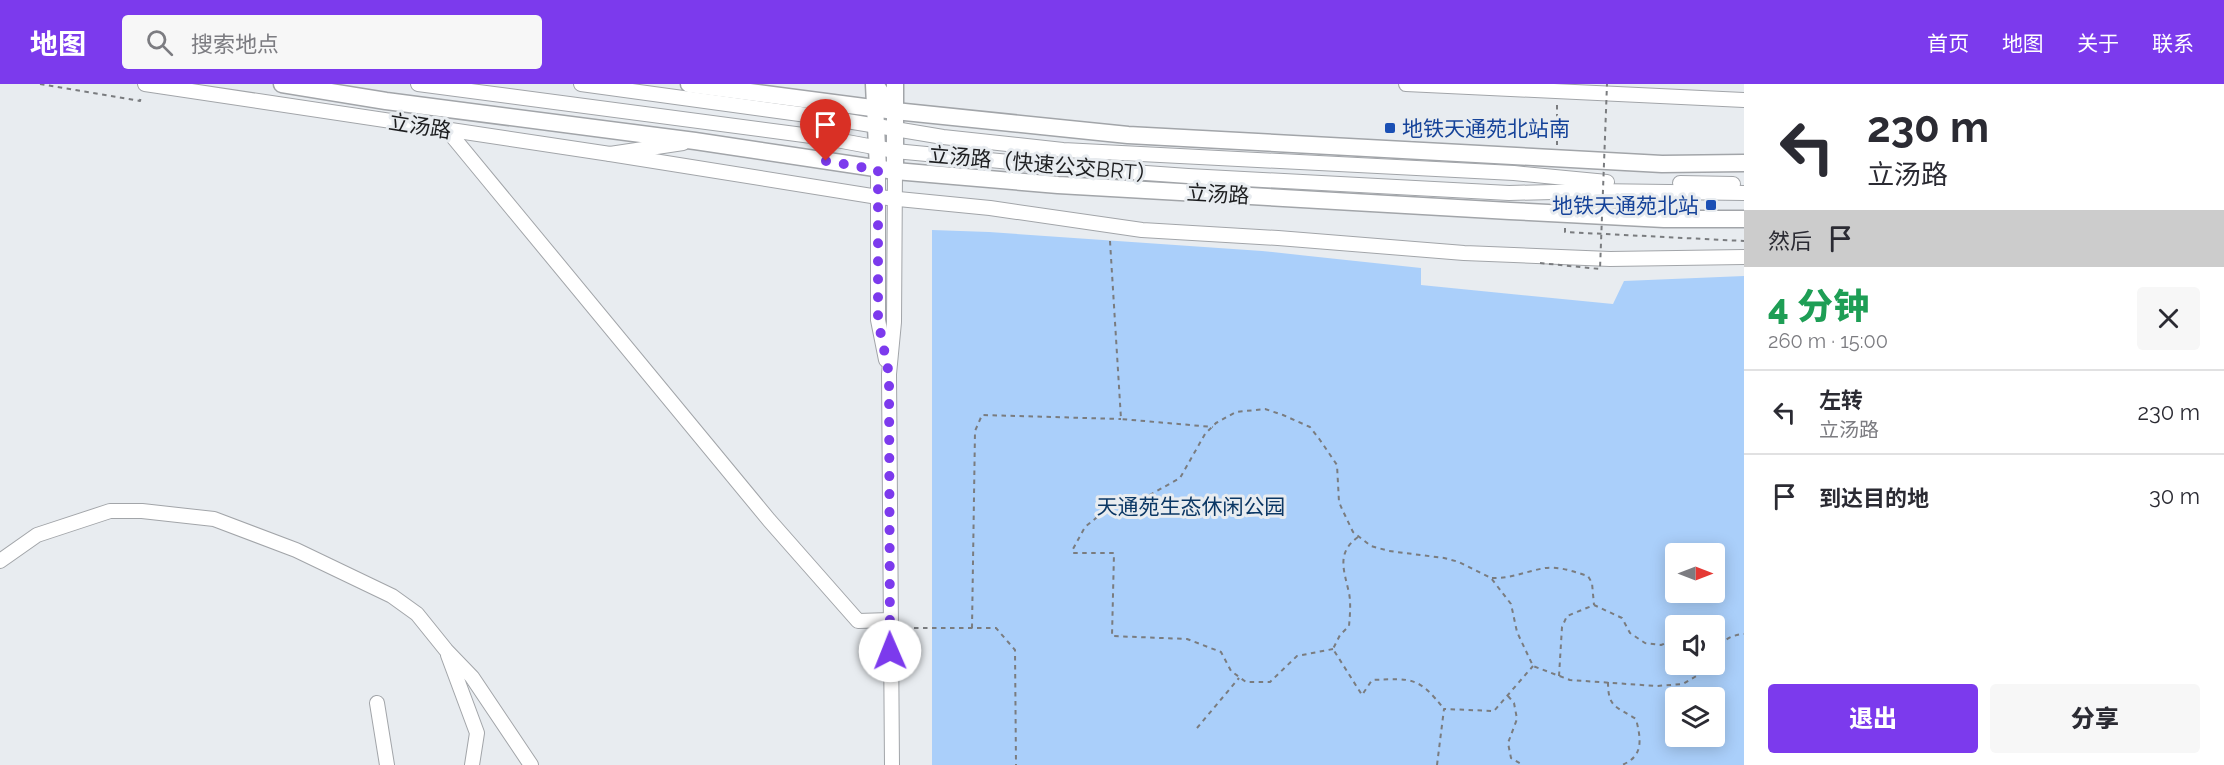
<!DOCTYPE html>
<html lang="zh">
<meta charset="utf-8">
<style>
body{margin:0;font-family:Raleway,"Noto Sans SC",sans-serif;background:#f7f7f7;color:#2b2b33;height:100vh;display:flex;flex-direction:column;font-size:22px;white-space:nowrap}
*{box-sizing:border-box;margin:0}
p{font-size:20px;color:#7c7c81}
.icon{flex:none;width:33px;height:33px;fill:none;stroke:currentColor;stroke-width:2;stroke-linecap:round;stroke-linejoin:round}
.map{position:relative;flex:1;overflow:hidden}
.details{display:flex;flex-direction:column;background:#fff;width:480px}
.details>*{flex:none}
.hud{background:#fff;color:#2b2b33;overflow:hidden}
.needle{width:39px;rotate:90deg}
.fabs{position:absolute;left:1665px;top:459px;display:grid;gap:12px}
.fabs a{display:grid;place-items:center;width:60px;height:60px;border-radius:6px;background:#fff;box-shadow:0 3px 15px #0003;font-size:30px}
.pin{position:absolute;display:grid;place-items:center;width:51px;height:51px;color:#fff;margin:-62px -26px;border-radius:50% 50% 50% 0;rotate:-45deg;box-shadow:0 0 6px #0007}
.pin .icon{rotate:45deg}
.me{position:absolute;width:66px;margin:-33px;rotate:359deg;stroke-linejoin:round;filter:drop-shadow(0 0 4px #0008)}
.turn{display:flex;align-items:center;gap:21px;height:126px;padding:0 24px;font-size:27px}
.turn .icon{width:78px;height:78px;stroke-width:2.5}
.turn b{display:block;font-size:42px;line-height:51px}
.then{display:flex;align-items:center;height:57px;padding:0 24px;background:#0003;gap:12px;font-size:22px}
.round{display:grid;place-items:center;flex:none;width:63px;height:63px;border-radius:6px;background:#f7f7f7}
.overview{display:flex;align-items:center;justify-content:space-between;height:102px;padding:0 24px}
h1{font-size:36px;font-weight:800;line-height:45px;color:#1e9e55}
.action{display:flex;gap:12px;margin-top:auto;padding:12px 24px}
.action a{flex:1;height:69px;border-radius:6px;background:#7c3aed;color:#fff;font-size:24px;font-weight:800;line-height:69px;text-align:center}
.action a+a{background:#f7f7f7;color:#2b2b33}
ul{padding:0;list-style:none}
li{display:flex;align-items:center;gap:18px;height:84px;padding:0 24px;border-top:2px solid #e1e1e2}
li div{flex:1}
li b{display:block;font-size:22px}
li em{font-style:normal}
header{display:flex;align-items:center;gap:36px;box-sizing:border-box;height:84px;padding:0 30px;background:#7c3aed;color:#fff}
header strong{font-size:28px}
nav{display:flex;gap:33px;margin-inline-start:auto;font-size:21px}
.search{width:420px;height:54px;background:#f7f7f7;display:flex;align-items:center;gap:15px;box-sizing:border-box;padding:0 21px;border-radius:6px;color:#7c7c81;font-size:22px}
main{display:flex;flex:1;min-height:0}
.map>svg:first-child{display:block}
.green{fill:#aacffa;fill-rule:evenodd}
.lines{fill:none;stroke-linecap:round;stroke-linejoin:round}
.minor-casing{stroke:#a2a5a9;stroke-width:16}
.major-casing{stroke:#a2a5a9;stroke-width:19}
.path{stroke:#7a7c7f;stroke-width:2;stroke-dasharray:4.5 4.5;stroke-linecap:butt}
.minor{stroke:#fff;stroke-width:14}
.major{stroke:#fff;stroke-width:16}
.path-bridge{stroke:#7a7c7f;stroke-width:2;stroke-dasharray:4.5 4.5;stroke-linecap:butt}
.route{stroke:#7c3aed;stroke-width:10;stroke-dasharray:0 18}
.transit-dot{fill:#1a4fb4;stroke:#e8ecf0;stroke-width:2}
.labels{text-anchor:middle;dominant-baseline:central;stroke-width:6;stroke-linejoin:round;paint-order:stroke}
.street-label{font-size:21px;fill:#1c1d1f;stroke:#e8ecf0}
.transit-label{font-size:21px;fill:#164399;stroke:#e8ecf0;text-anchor:start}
.park-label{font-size:21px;fill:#0b3764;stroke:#e8ecf0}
</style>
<header>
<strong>地图</strong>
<div class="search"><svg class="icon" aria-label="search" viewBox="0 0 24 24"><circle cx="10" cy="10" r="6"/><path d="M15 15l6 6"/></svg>搜索地点</div>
<nav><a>首页</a><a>地图</a><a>关于</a><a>联系</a></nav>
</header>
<main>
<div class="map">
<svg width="1744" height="681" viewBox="0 0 1744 681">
<rect width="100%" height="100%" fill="#e8ecf0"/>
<!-- green -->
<path class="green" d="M932 146 989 148 1262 167 1421 184V201L1613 220 1624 197 1744 192V681H932ZM1676 470H1714V508H1676ZM1676 542H1714V580H1676ZM1676 614H1714V652H1676Z"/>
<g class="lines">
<defs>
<g id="minor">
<polyline points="145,0 610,70 683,59"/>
<polyline points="418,0 826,54 895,67 1062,83 1188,92 1509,109 1593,107 1744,109"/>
<polyline points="581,0 829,34 943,53 1063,66 1514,89 1607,98"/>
<polyline points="876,0 895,27"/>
<polyline points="1406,0 1744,16"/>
<polyline points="448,47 769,436 858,537 890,536"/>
<polyline points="610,70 878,113 990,124 1142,146 1278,154 1464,169 1610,175 1744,173"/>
<polyline points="878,85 878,236 886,276"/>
<polyline points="1680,99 1733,100"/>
<polyline points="0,477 37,451 110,427 142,427 214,435 296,466 392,512 417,530 446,566 472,593 531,681"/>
<polyline points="448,571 477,649 472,681"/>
<polyline points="377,619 387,681"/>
<polyline points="892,681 889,290 894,238 895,87"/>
</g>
<g id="major">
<polyline points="282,0 386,17 695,57 895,87 1058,101 1510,127 1664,135 1744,135"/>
<polyline points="689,0 895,27 1128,51 1662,80 1744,79"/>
<polyline points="874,0 878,85"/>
<polyline points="895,87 895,0"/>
</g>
</defs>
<!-- minor casing -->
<use href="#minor" class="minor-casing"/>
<!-- major casing -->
<use href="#major" class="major-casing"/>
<!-- path -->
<g class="path">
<polyline points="40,0 140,17 141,12"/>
<polyline points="1557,21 1557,61"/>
<polyline points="1565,144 1565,148 1744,157"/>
<polyline points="1110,157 1121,335 1213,343"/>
<path d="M1358 453C1336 469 1344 486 1349 509 1351 519 1350 531 1349 542L1340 551 1333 565 1362 611 1372 596C1412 594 1419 593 1444 625"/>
<path d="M1492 494C1510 495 1527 487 1545 484 1559 482 1575 488 1588 492L1592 499 1594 521"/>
<polyline points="905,544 996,544 1015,566 1016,681"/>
<polyline points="972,544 975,347 982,331 1121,335"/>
<polyline points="1714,545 1726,555"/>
<polyline points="1333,565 1297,572 1270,598 1246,598 1231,587 1221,568 1187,555 1112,552 1114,469 1073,469 1073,465 1085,443 1112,421 1139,417 1180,394 1205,350 1216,339 1236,328 1265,325 1283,331 1310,343 1320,356 1337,381 1339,418 1342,425 1353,448 1371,462 1389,467 1444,474 1459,478 1491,494 1511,520 1517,548 1533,582 1570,596 1656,602 1683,600 1698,591 1706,580"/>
<path d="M1714 568C1722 557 1730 551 1744 550"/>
<polyline points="1559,592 1562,543 1567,532 1594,521 1622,534 1630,549 1645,559 1661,561 1676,555"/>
<path d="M1608 598C1608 624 1616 622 1636 635 1641 655 1644 672 1622 681"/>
<polyline points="1508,612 1514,619 1517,635 1508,659 1511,674 1523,681"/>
<polyline points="1197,644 1239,594"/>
<polyline points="1437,681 1444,625 1494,627 1533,582"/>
</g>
<!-- minor -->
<use href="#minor" class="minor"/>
<!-- major -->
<use href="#major" class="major"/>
<!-- path-bridge -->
<polyline class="path-bridge" points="1540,179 1600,185 1607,0"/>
</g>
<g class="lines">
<!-- route -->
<polyline class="route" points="826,77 878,86 878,236 889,290 890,567"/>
</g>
<!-- markers -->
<g class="transit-dot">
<rect x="1384" y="38" width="12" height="12" rx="3"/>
<rect x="1705" y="115" width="12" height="12" rx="3"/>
</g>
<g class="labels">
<!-- street labels -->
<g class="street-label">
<text transform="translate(420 42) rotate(9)">立汤路</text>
<text transform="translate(1043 80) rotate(5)">立汤路（快速公交BRT）</text>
<text transform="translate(1218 110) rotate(3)">立汤路</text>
</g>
<!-- transit labels -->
<g class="transit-label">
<text x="1402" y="44">地铁天通苑北站南</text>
<text x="1699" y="121" text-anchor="end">地铁天通苑北站</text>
</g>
<!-- park labels -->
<g class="park-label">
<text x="1191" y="422">天通苑生态休闲公园</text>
</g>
</g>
</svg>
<div class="fabs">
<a><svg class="needle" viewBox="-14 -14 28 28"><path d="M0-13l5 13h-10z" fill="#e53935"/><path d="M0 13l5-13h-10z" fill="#7c7c81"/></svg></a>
<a><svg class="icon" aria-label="sound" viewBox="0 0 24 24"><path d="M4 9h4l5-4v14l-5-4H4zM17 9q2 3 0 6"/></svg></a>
<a><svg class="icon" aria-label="layers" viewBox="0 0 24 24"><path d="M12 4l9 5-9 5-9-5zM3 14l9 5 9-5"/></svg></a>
</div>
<div class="pin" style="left:826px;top:77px;background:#d93025"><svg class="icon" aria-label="arrive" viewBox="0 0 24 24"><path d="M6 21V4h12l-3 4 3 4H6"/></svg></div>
<svg class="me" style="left:890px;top:567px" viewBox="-20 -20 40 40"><circle r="19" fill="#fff"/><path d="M0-13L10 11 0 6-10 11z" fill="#7c3aed"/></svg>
</div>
<section class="details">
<div class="hud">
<div class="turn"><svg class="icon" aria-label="left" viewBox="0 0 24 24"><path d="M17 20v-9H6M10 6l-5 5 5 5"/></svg><div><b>230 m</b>立汤路</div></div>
<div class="then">然后<svg class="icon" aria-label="arrive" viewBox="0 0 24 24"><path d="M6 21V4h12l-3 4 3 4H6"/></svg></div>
</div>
<div class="overview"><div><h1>4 分钟</h1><p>260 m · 15:00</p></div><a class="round"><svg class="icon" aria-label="close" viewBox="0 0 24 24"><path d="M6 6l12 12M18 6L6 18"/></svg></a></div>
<ul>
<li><svg class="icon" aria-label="left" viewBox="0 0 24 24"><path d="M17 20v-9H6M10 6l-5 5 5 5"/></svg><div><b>左转</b><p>立汤路</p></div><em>230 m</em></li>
<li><svg class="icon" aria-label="arrive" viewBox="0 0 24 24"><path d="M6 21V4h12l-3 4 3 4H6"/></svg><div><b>到达目的地</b></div><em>30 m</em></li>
</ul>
<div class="action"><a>退出</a><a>分享</a></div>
</section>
</main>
